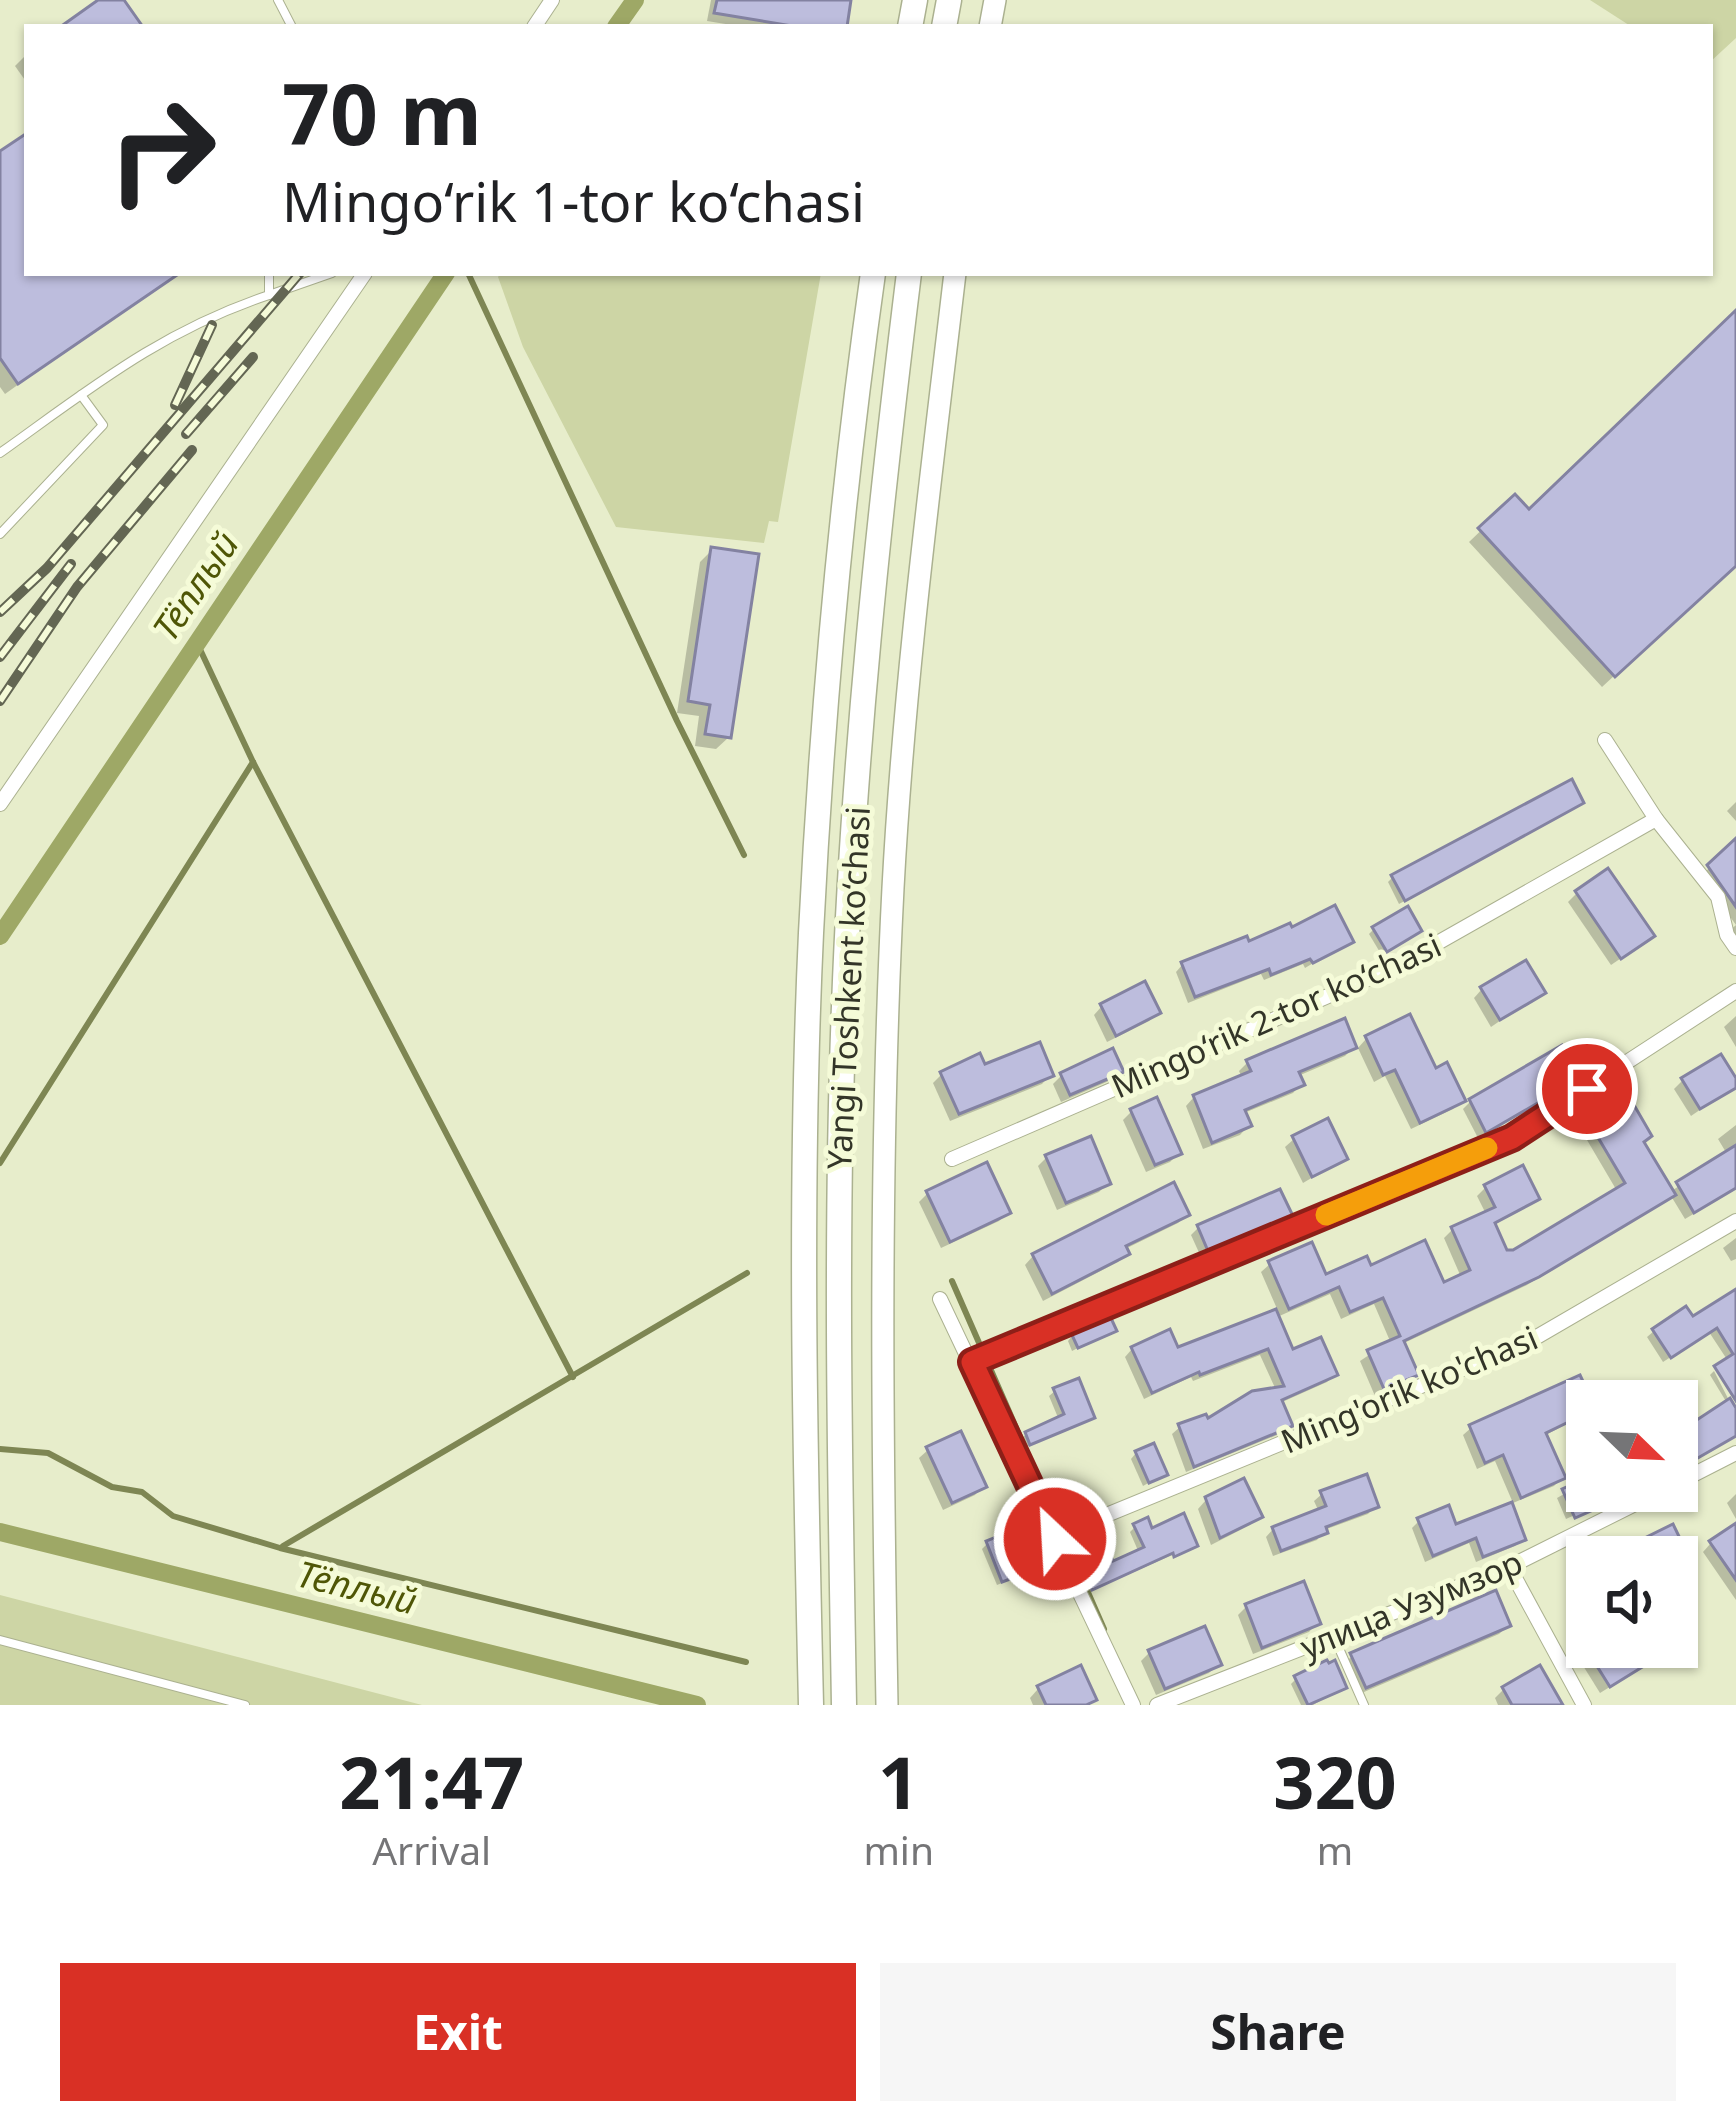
<!DOCTYPE html>
<meta charset="utf-8">
<style>
body{margin:0;font-family:"Noto Sans",sans-serif;background:#f6f6f6;color:#202124;height:100vh;display:flex;flex-direction:column;font-size:45px;white-space:nowrap}
*{box-sizing:border-box;margin:0}
p{font-size:39px;color:#757577}
.icon{flex:none;width:66px;height:66px;fill:none;stroke:currentColor;stroke-width:2;stroke-linecap:round;stroke-linejoin:round}
.map{position:relative;height:1705px;overflow:hidden}
.details{display:flex;flex-direction:column;background:#fff;flex:1}
.details>*{flex:none}
.top-card{position:absolute;left:24px;top:24px;width:1689px;height:252px;border-radius:0px;box-shadow:0 3px 9px #0004;background:#fff;color:#202124;overflow:hidden}
.needle{width:78px;rotate:113deg}
.buttons{position:absolute;left:1566px;top:1380px;display:grid;gap:24px}
.buttons a{display:grid;place-items:center;width:132px;height:132px;border-radius:0px;background:#fff;box-shadow:0 3px 9px #0004;font-size:60px}
.pin{position:absolute;display:grid;place-items:center;width:102px;height:102px;color:#fff;margin:-51px;border:6px solid #fff;border-radius:50%;box-shadow:0 3px 12px #0007}
.me{position:absolute;width:132px;margin:-66px;rotate:335deg;stroke-linejoin:round;filter:drop-shadow(0 0 9px #0008)}
.turn{display:flex;align-items:center;gap:42px;height:252px;padding:0 60px;font-size:54px}
.turn .icon{width:156px;height:156px;stroke-width:2.5}
.turn b{display:block;font-size:84px;line-height:102px}
.eta{display:flex;justify-content:space-evenly;align-items:center;height:204px;text-align:center}
.eta b{font-size:72px;font-weight:700;line-height:84px}
.cta{display:flex;gap:24px;margin-top:auto;padding:24px 60px}
.cta a{flex:1;height:138px;border-radius:0px;background:#d93025;color:#fff;font-size:48px;font-weight:700;line-height:138px;text-align:center}
.cta a+a{background:#f6f6f6;color:#202124}
.map>svg:first-child{display:block}
.green{fill:#cdd5a5}
.shadow{fill:#0003}
.lines{fill:none;stroke-linecap:round;stroke-linejoin:round}
.stream{stroke:#7e8653;stroke-width:6}
.canal{stroke:#9ea866;stroke-width:18}
.building{fill:#bdbddd;stroke:#8382a1;stroke-width:3}
.service-casing{stroke:#abb190;stroke-width:10}
.minor-casing{stroke:#abb190;stroke-width:16}
.secondary-casing{stroke:#abb190;stroke-width:24}
.trunk-casing{stroke:#abb190;stroke-width:27}
.service{stroke:#fff;stroke-width:8}
.minor{stroke:#fff;stroke-width:14}
.secondary{stroke:#fff;stroke-width:21}
.trunk{stroke:#fff;stroke-width:24}
.rail-casing{stroke:#636653;stroke-width:10}
.rail{stroke:#f5fbd8;stroke-width:6;stroke-dasharray:18;stroke-linecap:butt}
.route-casing{stroke:#8d1f18;stroke-width:30}
.route{stroke:#d93025;stroke-width:21}
.slow{stroke:#f59e0b;stroke-width:21}
.labels{text-anchor:middle;dominant-baseline:central;stroke-width:10;stroke-linejoin:round;paint-order:stroke}
.street-label{font-size:33px;fill:#333528;stroke:#f5fbd8}
.water-label{font-size:36px;font-style:italic;fill:#4f5606;stroke:#f5fbd8}
</style>
<div class="map">
<svg width="1736" height="1705" viewBox="0 0 1736 1705">
<rect width="100%" height="100%" fill="#e7edcb"/>
<!-- green -->
<g class="green">
<polygon points="1590,0 1736,0 1736,38 1710,62 1710,27 1632,27"/>
<polygon points="501,273 821,273 778,522 769,521 764,543 616,527 523,347 498,277"/>
<polygon points="0,1595 422,1705 0,1705"/>
</g>
<!-- shadow -->
<g class="shadow">
<polygon points="711,0 848,0 844,27 744,27 707,21"/>
<polygon points="27,54 27,83 15,66"/>
<polygon points="27,136 27,273 174,274 5,394 0,387 0,155"/>
<polygon points="1736,311 1736,563 1602,687 1469,542 1515,498 1528,513"/>
<polygon points="712,550 729,737 716,749 695,746 699,716 677,713 700,562"/>
<polygon points="1736,802 1736,821 1727,811"/>
<polygon points="1576,808 1399,904 1388,882 1393,877"/>
<polygon points="1736,842 1736,947 1728,932 1736,925 1701,876"/>
<polygon points="1577,893 1642,944 1611,965 1568,902"/>
<polygon points="1374,929 1413,935 1381,954 1369,934"/>
<polygon points="1350,941 1305,968 1303,964 1264,980 1261,974 1188,1003 1176,972 1183,964 1247,945"/>
<polygon points="1482,989 1542,992 1491,1027 1474,998"/>
<polygon points="1102,1006 1157,1013 1149,1021 1107,1042 1094,1015"/>
<polygon points="1736,1016 1736,1047 1724,1027"/>
<polygon points="1366,1039 1434,1072 1462,1100 1453,1109 1411,1129 1385,1076 1374,1082 1358,1048"/>
<polygon points="1353,1048 1345,1056 1298,1076 1301,1084 1293,1093 1244,1113 1248,1126 1240,1135 1203,1149 1186,1106 1194,1097 1242,1078 1239,1071 1248,1062"/>
<polygon points="1120,1072 1111,1080 1061,1102 1053,1084 1062,1075"/>
<polygon points="941,1075 1050,1075 1042,1084 950,1121 933,1083"/>
<polygon points="1578,1078 1478,1138 1463,1109 1470,1102"/>
<polygon points="1683,1080 1736,1085 1691,1116 1674,1089"/>
<polygon points="1132,1111 1179,1153 1170,1162 1146,1172 1123,1120"/>
<polygon points="1736,1125 1736,1165 1731,1188 1722,1197 1685,1219 1671,1196 1527,1285 1402,1344 1415,1374 1407,1383 1375,1396 1360,1361 1390,1341 1374,1304 1341,1319 1330,1294 1277,1317 1291,1353 1334,1374 1327,1382 1280,1403 1290,1426 1282,1433 1186,1472 1172,1434 1180,1427 1207,1423 1276,1390 1260,1355 1193,1381 1191,1377 1144,1399 1125,1357 1132,1349 1177,1351 1278,1311 1261,1272 1270,1264 1324,1277 1369,1269 1442,1286 1461,1277 1444,1238 1453,1229 1486,1214 1477,1196 1486,1187 1537,1199 1492,1226 1505,1253 1513,1253 1617,1191 1587,1140 1595,1132 1641,1143 1670,1192 1727,1154 1718,1139"/>
<polygon points="1294,1139 1345,1158 1303,1183 1285,1147"/>
<polygon points="1047,1157 1108,1183 1099,1192 1057,1210 1038,1166"/>
<polygon points="928,1193 1008,1212 999,1221 941,1248 919,1202"/>
<polygon points="1187,1214 1178,1223 1125,1249 1126,1253 1118,1262 1043,1301 1025,1265 1033,1256"/>
<polygon points="1289,1216 1282,1223 1201,1257 1191,1235 1199,1227"/>
<polygon points="1736,1238 1736,1259 1731,1261 1723,1248"/>
<polygon points="1736,1292 1736,1393 1728,1361 1709,1332 1663,1362 1647,1337 1654,1331 1692,1321"/>
<polygon points="1113,1330 1072,1351 1068,1341 1073,1335"/>
<polygon points="1714,1371 1736,1414 1736,1435 1677,1472 1677,1435 1727,1403 1710,1375"/>
<polygon points="1578,1379 1589,1401 1587,1413 1544,1436 1562,1478 1554,1486 1513,1503 1495,1461 1477,1469 1463,1435 1471,1428"/>
<polygon points="1055,1391 1092,1417 1025,1448 1021,1440 1026,1434 1059,1420 1049,1396"/>
<polygon points="928,1450 983,1486 975,1495 943,1510 919,1458"/>
<polygon points="1136,1453 1164,1474 1143,1486 1131,1459"/>
<polygon points="1587,1481 1587,1491 1627,1491 1566,1519 1557,1498"/>
<polygon points="1322,1494 1375,1506 1368,1514 1324,1530 1317,1540 1273,1556 1266,1537 1273,1529 1319,1512 1314,1501"/>
<polygon points="1736,1494 1736,1519 1727,1503"/>
<polygon points="1206,1500 1259,1516 1250,1525 1211,1545 1198,1509"/>
<polygon points="1419,1521 1455,1528 1523,1539 1515,1546 1476,1562 1469,1543 1425,1562 1412,1528"/>
<polygon points="1135,1527 1195,1545 1086,1593 1073,1563 1078,1558 1112,1565 1139,1553 1130,1532"/>
<polygon points="1736,1532 1736,1600 1703,1552 1711,1543"/>
<polygon points="987,1544 1017,1574 1012,1579 997,1585 982,1549"/>
<polygon points="1246,1607 1317,1623 1309,1632 1253,1654 1238,1615"/>
<polygon points="1508,1626 1499,1634 1357,1695 1343,1665 1352,1656"/>
<polygon points="1587,1646 1640,1647 1639,1669 1600,1693 1577,1656"/>
<polygon points="1150,1652 1218,1664 1209,1673 1156,1695 1141,1661"/>
<polygon points="1539,1669 1559,1705 1498,1705 1495,1698 1503,1690"/>
<polygon points="1296,1679 1344,1687 1313,1705 1301,1705 1291,1684"/>
<polygon points="1038,1689 1093,1699 1087,1705 1033,1705 1030,1698"/>
</g>
<g class="lines">
<!-- stream -->
<g class="stream">
<polyline points="468,273 677,721 744,855"/>
<polyline points="197,643 253,762 573,1377"/>
<polyline points="0,1163 253,762"/>
<polyline points="952,1281 1104,1629"/>
<polyline points="0,1449 48,1453 112,1487 142,1492 173,1516 280,1548 746,1662"/>
<polyline points="283,1546 747,1273"/>
</g>
<!-- canal -->
<g class="canal">
<polyline points="616,27 635,0"/>
<polyline points="0,936 446,273"/>
<polyline points="0,1532 697,1705"/>
</g>
</g>
<!-- building -->
<g class="building">
<polygon points="98,0 124,0 143,27 60,27"/>
<polygon points="717,0 851,0 847,27 798,27 714,13"/>
<polygon points="27,133 27,273 180,273 18,384 0,358 0,151"/>
<polygon points="1736,310 1736,566 1615,677 1478,528 1515,494 1529,509"/>
<polygon points="711,547 759,554 731,738 705,734 710,705 688,701"/>
<polygon points="1572,779 1584,803 1405,901 1391,875"/>
<polygon points="1736,838 1736,907 1707,865"/>
<polygon points="1608,868 1655,936 1621,959 1575,891"/>
<polygon points="1335,905 1354,942 1313,963 1310,959 1271,975 1269,969 1195,997 1181,962 1247,936 1249,941 1290,923 1292,927"/>
<polygon points="1408,906 1422,931 1387,952 1372,927"/>
<polygon points="1526,960 1546,993 1500,1020 1480,987"/>
<polygon points="1145,981 1161,1013 1116,1036 1100,1004"/>
<polygon points="1410,1014 1436,1068 1447,1062 1466,1101 1420,1123 1395,1070 1383,1075 1365,1036"/>
<polygon points="1345,1018 1357,1048 1299,1072 1305,1085 1245,1110 1252,1126 1212,1143 1193,1095 1251,1071 1246,1060"/>
<polygon points="1040,1042 1054,1076 959,1114 940,1072 980,1053 985,1064"/>
<polygon points="1562,1045 1581,1078 1486,1133 1469,1099"/>
<polygon points="1113,1048 1124,1072 1070,1095 1060,1073"/>
<polygon points="1721,1054 1736,1078 1736,1088 1700,1109 1681,1078"/>
<polygon points="1157,1097 1182,1154 1155,1165 1130,1109"/>
<polygon points="1634,1105 1652,1136 1644,1142 1676,1195 1539,1277 1404,1341 1419,1375 1384,1389 1367,1350 1400,1336 1383,1298 1350,1312 1339,1287 1289,1309 1268,1261 1312,1242 1326,1274 1367,1256 1371,1265 1425,1240 1444,1282 1470,1270 1451,1227 1495,1207 1484,1185 1523,1165 1540,1199 1495,1223 1507,1250 1513,1250 1625,1183 1593,1129"/>
<polygon points="1328,1118 1348,1159 1312,1177 1292,1136"/>
<polygon points="1091,1136 1111,1184 1066,1203 1045,1155"/>
<polygon points="1736,1145 1736,1188 1694,1213 1676,1182"/>
<polygon points="987,1162 1011,1213 950,1242 926,1191"/>
<polygon points="1174,1182 1190,1215 1126,1246 1130,1254 1052,1294 1032,1254"/>
<polygon points="1280,1189 1293,1216 1208,1251 1197,1225"/>
<polygon points="1736,1289 1736,1401 1714,1366 1733,1354 1717,1328 1671,1358 1652,1329 1686,1306 1693,1316"/>
<polygon points="1276,1309 1293,1349 1321,1337 1338,1375 1282,1400 1293,1426 1194,1467 1178,1424 1206,1414 1208,1418 1252,1391 1284,1386 1268,1349 1200,1375 1199,1372 1152,1393 1131,1347 1170,1329 1178,1347"/>
<polygon points="1110,1316 1117,1331 1078,1348 1071,1333"/>
<polygon points="1580,1375 1592,1401 1587,1401 1587,1413 1546,1433 1566,1478 1521,1498 1503,1455 1485,1463 1469,1425"/>
<polygon points="1079,1378 1095,1418 1030,1445 1025,1432 1064,1414 1053,1388"/>
<polygon points="1730,1398 1736,1408 1736,1436 1677,1470 1677,1433"/>
<polygon points="961,1431 987,1487 952,1503 926,1447"/>
<polygon points="1154,1443 1168,1475 1149,1483 1135,1451"/>
<polygon points="1367,1474 1379,1507 1326,1527 1328,1533 1281,1551 1272,1527 1326,1506 1320,1491"/>
<polygon points="1244,1478 1263,1517 1220,1538 1205,1497"/>
<polygon points="1587,1478 1587,1491 1636,1491 1575,1518 1562,1489"/>
<polygon points="1512,1502 1526,1540 1483,1557 1476,1538 1433,1556 1417,1518 1449,1505 1456,1524"/>
<polygon points="1184,1513 1198,1546 1174,1557 1173,1553 1092,1590 1076,1556 1105,1543 1113,1561 1144,1547 1133,1524 1148,1517 1152,1528"/>
<polygon points="1736,1523 1736,1580 1709,1541"/>
<polygon points="1673,1524 1689,1557 1606,1557"/>
<polygon points="1004,1534 1021,1575 1002,1582 986,1541"/>
<polygon points="1304,1581 1321,1624 1262,1648 1245,1604"/>
<polygon points="1496,1590 1511,1626 1366,1688 1350,1653"/>
<polygon points="1205,1626 1222,1665 1165,1689 1148,1650"/>
<polygon points="1585,1647 1643,1647 1652,1661 1610,1687"/>
<polygon points="1327,1660 1329,1663 1335,1660 1347,1688 1308,1705 1294,1676"/>
<polygon points="1081,1665 1097,1700 1086,1705 1046,1705 1037,1686"/>
<polygon points="1540,1665 1563,1705 1512,1705 1502,1687"/>
</g>
<g class="lines">
<defs>
<g id="service">
<polyline points="278,0 292,27"/>
<polyline points="269,295 332,273"/>
<path d="M0 453C91 388 161 331 269 295V273"/>
<polyline points="0,534 103,425 81,395"/>
<polyline points="1334,1637 1364,1705"/>
<polyline points="0,1640 245,1705"/>
</g>
<g id="minor">
<polyline points="534,27 552,0"/>
<polyline points="1605,740 1656,819 1718,897 1727,935 1736,948"/>
<polyline points="0,804 365,273"/>
<polyline points="952,1159 1395,967 1656,819"/>
<polyline points="940,1299 1133,1705"/>
<polyline points="972,1362 1512,1137 1736,991"/>
<polyline points="1677,1483 1736,1453"/>
<polyline points="1055,1539 1070,1530 1528,1342 1736,1221"/>
<polyline points="1509,1567 1584,1705"/>
<polyline points="1157,1705 1509,1567 1661,1491"/>
</g>
<g id="secondary">
<polyline points="990,27 995,0"/>
<path d="M887 1705C882 1432 879 1160 893 888 904 682 931 477 955 273"/>
</g>
<g id="trunk">
<polyline points="910,27 915,0"/>
<polyline points="944,27 949,0"/>
<path d="M811 1705C805 1448 799 1190 811 933 822 712 842 492 873 273"/>
<path d="M844 1705C840 1472 835 1239 844 1006 853 761 879 516 909 273"/>
</g>
</defs>
<!-- service casing -->
<use href="#service" class="service-casing"/>
<!-- minor casing -->
<use href="#minor" class="minor-casing"/>
<!-- secondary casing -->
<use href="#secondary" class="secondary-casing"/>
<!-- trunk casing -->
<use href="#trunk" class="trunk-casing"/>
<!-- service -->
<use href="#service" class="service"/>
<!-- minor -->
<use href="#minor" class="minor"/>
<!-- secondary -->
<use href="#secondary" class="secondary"/>
<!-- trunk -->
<use href="#trunk" class="trunk"/>
<defs>
<g id="rail">
<polyline points="175,405 212,325"/>
<polyline points="186,434 253,357"/>
<polyline points="0,612 47,568 300,273"/>
<polyline points="0,657 71,564"/>
<polyline points="0,701 77,587 192,450"/>
</g>
</defs>
<!-- rail casing -->
<use href="#rail" class="rail-casing"/>
<!-- rail -->
<use href="#rail" class="rail"/>
</g>
<g class="lines">
<defs>
<polyline id="route" points="1055,1539 972,1362 1512,1138 1587,1089"/>
</defs>
<!-- route casing -->
<use href="#route" class="route-casing"/>
<!-- route -->
<use href="#route" class="route"/>
<!-- slow -->
<polyline class="slow" points="1326,1215 1487,1148"/>
</g>
<g class="labels">
<!-- street labels -->
<g class="street-label">
<text transform="translate(848 988) rotate(-87)">Yangi Toshkent ko‘chasi</text>
<text transform="translate(1276 1015) rotate(-24)">Mingo‘rik 2-tor ko‘chasi</text>
<text transform="translate(1409 1389) rotate(-23)">Ming'orik ko'chasi</text>
<text transform="translate(1411 1604) rotate(-22)">улица Узумзор</text>
</g>
<!-- water labels -->
<g class="water-label">
<text transform="translate(195 586) rotate(-56)">Тёплый</text>
<text transform="translate(357 1587) rotate(14)">Тёплый</text>
</g>
</g>
</svg>
<div class="buttons">
<a><svg class="needle" viewBox="-14 -14 28 28"><path d="M0-13l5 13h-10z" fill="#e53935"/><path d="M0 13l5-13h-10z" fill="#757577"/></svg></a>
<a><svg class="icon" aria-label="sound" viewBox="0 0 24 24"><path d="M4 9h4l5-4v14l-5-4H4zM17 9q2 3 0 6"/></svg></a>
</div>
<div class="pin" style="left:1587px;top:1089px;background:#d93025"><svg class="icon" aria-label="arrive" viewBox="0 0 24 24"><path d="M6 21V4h12l-3 4 3 4H6"/></svg></div>
<svg class="me" style="left:1055px;top:1539px" viewBox="-20 -20 40 40"><circle r="17" fill="#d93025" stroke="#fff" stroke-width="3"/><path d="M0-11L8 9 0 5-8 9z" fill="#fff"/></svg>
<div class="top-card">
<div class="turn"><svg class="icon" aria-label="right" viewBox="0 0 24 24"><path d="M7 20v-9h11M14 6l5 5-5 5"/></svg><div><b>70 m</b>Mingo‘rik 1-tor ko‘chasi</div></div>
</div>
</div>
<section class="details">
<div class="eta">
<div><b>21:47</b><p>Arrival</p></div>
<div><b>1</b><p>min</p></div>
<div><b>320</b><p>m</p></div>
</div>
<div class="cta"><a>Exit</a><a>Share</a></div>
</section>
